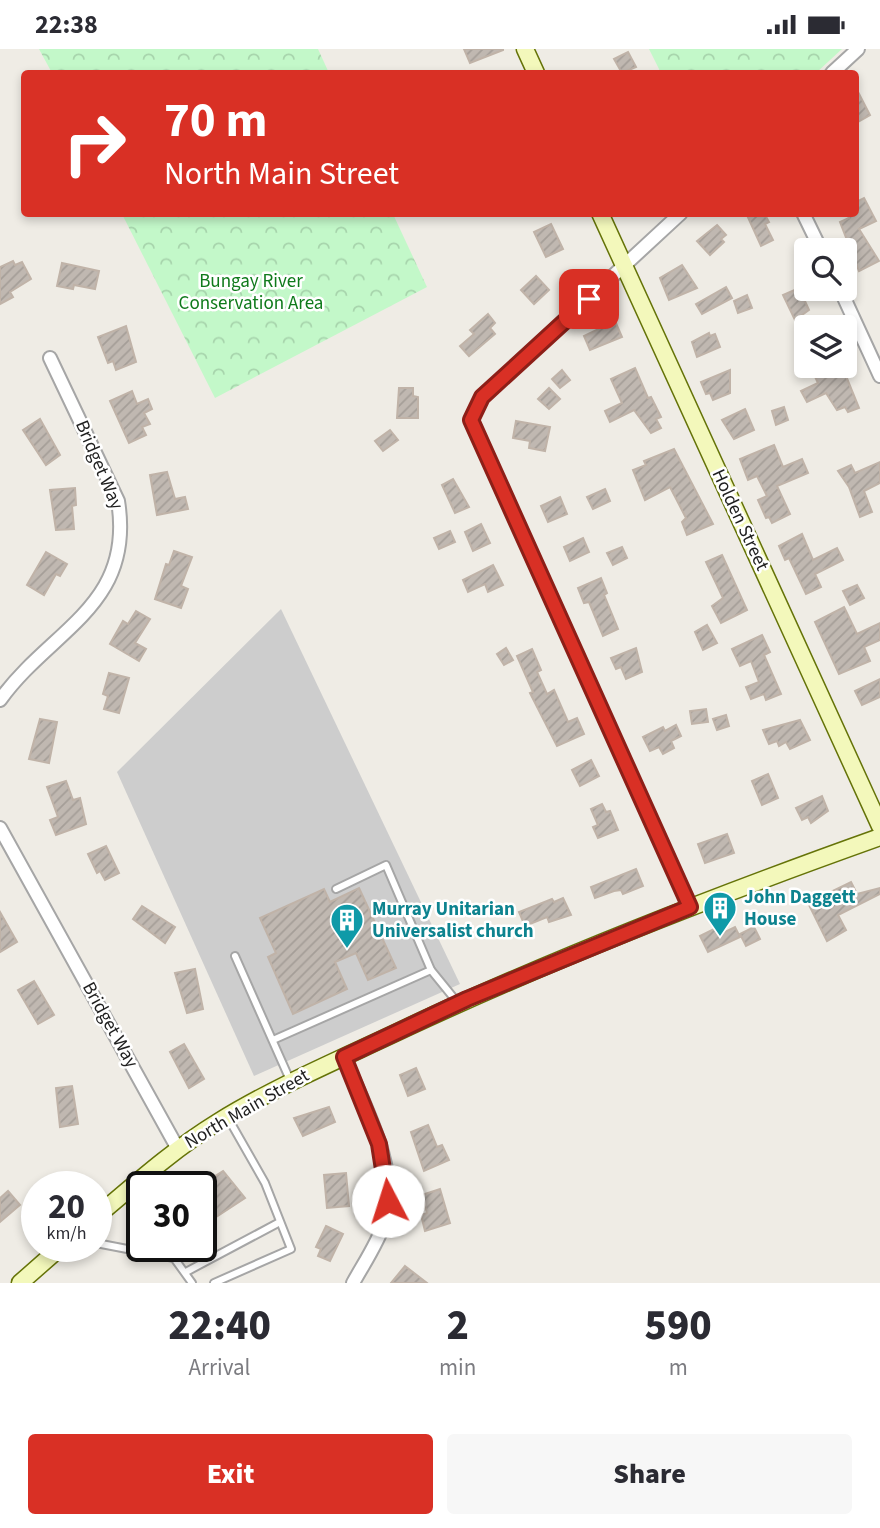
<!DOCTYPE html>
<style>
body{margin:0;font-family:"Source Sans 3",sans-serif;background:#f7f7f7;color:#2b2b33;height:100vh;display:flex;flex-direction:column;font-size:26px;white-space:nowrap}
*{box-sizing:border-box;margin:0}
p{font-size:23px;color:#7c7c81}
.icon{flex:none;width:38px;height:38px;fill:none;stroke:currentColor;stroke-width:2;stroke-linecap:round;stroke-linejoin:round}
.map{position:relative;height:1234px;overflow:hidden}
.drawer{display:flex;flex-direction:column;background:#fff;flex:1}
.drawer>*{flex:none}
.guide{position:absolute;left:21px;top:21px;width:838px;height:147px;border-radius:7px;box-shadow:0 4px 10px #0003;background:#d93025;color:#fff;overflow:hidden}
.fabs{position:absolute;left:794px;top:189px;display:grid;gap:14px}
.fabs a{display:grid;place-items:center;width:63px;height:63px;border-radius:7px;background:#fff;box-shadow:0 4px 10px #0003;font-size:35px}
.speed{position:absolute;left:21px;top:1122px;display:flex;gap:14px;font-size:35px;font-weight:700;text-align:center}
.speed>*{display:grid;place-content:center;width:91px;height:91px;border-radius:50%;background:#fff;box-shadow:0 4px 10px #0003;line-height:1}
.speed small{font-size:18px;font-weight:400}
.speed .limit{border:4px solid #111;border-radius:10px;background:#fff;color:#111}
.pin{position:absolute;display:grid;place-items:center;width:60px;height:60px;color:#fff;margin:-30px;border-radius:14px;box-shadow:0 4px 10px #0006}
.me{position:absolute;width:77px;margin:-38px;rotate:355deg;stroke-linejoin:round;filter:drop-shadow(0 0 5px #0008)}
.turn{display:flex;align-items:center;gap:24px;height:147px;padding:0 28px;font-size:32px}
.turn .icon{width:91px;height:91px;stroke-width:2.5}
.turn b{display:block;font-size:49px;line-height:60px}
.eta{display:flex;justify-content:space-evenly;align-items:center;height:119px;text-align:center}
.eta b{font-size:42px;font-weight:800;line-height:49px}
.button{display:flex;gap:14px;margin-top:auto;padding:14px 28px}
.button a{flex:1;height:80px;border-radius:7px;background:#d93025;color:#fff;font-size:28px;font-weight:800;line-height:80px;text-align:center}
.button a+a{background:#f7f7f7;color:#2b2b33}
.status{display:flex;justify-content:space-between;align-items:center;height:49px;padding:0 35px;background:#fff;direction:ltr}
.status svg{height:19px;fill:currentColor}
.map>svg:first-child{display:block}
.religious{fill:#cdcdcd}
.park{fill:url(#park-crowns)}
.building{fill:url(#building-hatch);stroke:#c0b3a8;stroke-width:2}
.lines{fill:none;stroke-linecap:round;stroke-linejoin:round}
.lane-casing{stroke:#a6a6a6;stroke-width:10}
.street-casing{stroke:#a6a6a6;stroke-width:16}
.secondary-casing{stroke:#657308;stroke-width:19}
.lane{stroke:#fff;stroke-width:6}
.street{stroke:#fff;stroke-width:12}
.secondary{stroke:#f3f8bb;stroke-width:16}
.route-casing{stroke:#8d1f18;stroke-width:18}
.route{stroke:#d93025;stroke-width:12}
.labels{text-anchor:middle;dominant-baseline:central;stroke-width:5;stroke-linejoin:round;paint-order:stroke}
.park-label{font-size:19px;fill:#0f7a1b;stroke:#fff}
.street-label{font-size:19px;fill:#1f1f1f;stroke:#fff}
.culture-label{font-size:19px;font-weight:bold;fill:#0d838f;stroke:#fff;text-anchor:start}
</style>
<div class="status"><b>22:38</b><svg viewBox="0 0 49 12"><path d="M0 12V9h3v3zM5 12V6h3v6zM10 12V3h3v9zM15 12V0h3v12zM26 1h20v11H26zM47 4h2v5h-2z"/></svg></div>
<div class="map">
<svg width="880" height="1234" viewBox="0 0 880 1234">
<defs>
<pattern id="park-crowns" width="20" height="18" patternUnits="userSpaceOnUse" patternTransform="scale(1.75)"><rect width="20" height="18" fill="#c3f8c9"/><path d="M2 6a3 3 0 1 1 6 0M12 15a3 3 0 1 1 6 0" fill="none" stroke="#a7d4ac"/></pattern>
<pattern id="building-hatch" width="6" height="6" patternUnits="userSpaceOnUse" patternTransform="scale(1.75)"><rect width="6" height="6" fill="#c0b8b1"/><path d="M-1 1l2-2M0 6l6-6M5 7l2-2" fill="none" stroke="#a59e98"/></pattern>
</defs>
<rect width="100%" height="100%" fill="#efece5"/>
<!-- religious -->
<polygon class="religious" points="281,560 460,935 254,1027 117,723"/>
<!-- park -->
<g class="park">
<polygon points="39,0 318,0 329,24 52,24"/>
<polygon points="649,0 842,0 816,24 661,24"/>
<polygon points="122,165 393,165 427,238 215,349"/>
</g>
<!-- building -->
<g class="building">
<polygon points="464,0 503,0 503,1 470,14"/>
<polygon points="628,3 636,18 622,24 614,10"/>
<polygon points="856,39 870,66 856,74"/>
<polygon points="864,149 876,172 859,180 879,212 859,222 840,173 849,169 847,164 856,164 856,153"/>
<polygon points="746,164 764,164 769,173 765,175 773,191 761,197"/>
<polygon points="551,175 563,200 546,208 534,183"/>
<polygon points="717,176 726,186 721,190 724,193 710,206 697,192"/>
<polygon points="13,212 15,216 22,213 31,230 10,243 13,248 0,255 0,218"/>
<polygon points="62,214 99,222 95,240 74,236 73,240 57,237"/>
<polygon points="682,216 697,239 669,251 660,229"/>
<polygon points="536,227 549,241 534,255 521,241"/>
<polygon points="726,238 732,249 702,265 696,255"/>
<polygon points="799,239 809,261 795,271 783,246"/>
<polygon points="747,246 752,259 738,264 734,252"/>
<polygon points="488,265 495,274 490,279 495,285 469,307 460,297 474,285 470,281"/>
<polygon points="615,272 622,288 590,301 584,287"/>
<polygon points="126,277 136,313 116,321 113,312 108,314 98,288"/>
<polygon points="709,284 710,287 715,285 720,298 697,308 692,293"/>
<polygon points="810,317 842,317 859,359 848,363 845,358 837,361 826,344 807,353 801,342 818,334"/>
<polygon points="635,319 648,349 651,348 661,368 656,370 661,379 651,384 634,361 610,373 605,362 622,354 611,330"/>
<polygon points="562,321 570,331 560,339 552,330"/>
<polygon points="730,321 730,344 713,351 710,344 706,345 701,333"/>
<polygon points="399,339 413,339 413,347 418,348 418,369 397,369"/>
<polygon points="549,339 560,350 549,360 538,350"/>
<polygon points="132,342 137,355 148,350 152,360 144,364 150,375 142,378 146,386 129,394 110,352"/>
<polygon points="784,358 788,371 776,376 772,362"/>
<polygon points="745,360 754,381 734,390 722,371"/>
<polygon points="40,370 60,406 46,416 23,381"/>
<polygon points="516,372 550,378 545,402 529,399 530,392 513,389"/>
<polygon points="390,381 398,391 383,402 375,392"/>
<polygon points="774,396 783,418 802,410 808,424 777,437 790,465 772,474 769,468 766,469 758,451 767,447 757,427 748,431 740,410"/>
<polygon points="674,400 713,475 687,486 682,473 686,469 670,438 645,451 633,421 646,416 644,412"/>
<polygon points="880,413 880,434 864,442 872,463 860,468 849,438 838,422 851,416 855,424"/>
<polygon points="167,423 175,450 185,448 188,460 157,466 150,426"/>
<polygon points="453,430 469,458 455,464 442,436"/>
<polygon points="75,439 76,456 72,457 74,480 56,481 50,441"/>
<polygon points="605,440 610,452 593,460 587,448"/>
<polygon points="560,448 567,465 548,473 541,457"/>
<polygon points="481,475 490,494 473,502 465,483"/>
<polygon points="450,482 455,493 439,500 434,489"/>
<polygon points="802,485 813,511 837,499 843,511 815,525 821,538 806,545 789,509 785,511 779,497"/>
<polygon points="583,489 589,503 570,512 564,498"/>
<polygon points="622,498 627,509 613,516 607,504"/>
<polygon points="174,502 192,508 181,537 188,540 181,559 155,550 166,515 169,516"/>
<polygon points="46,503 67,515 60,527 56,525 44,546 27,536"/>
<polygon points="722,506 747,561 721,574 712,557 723,549 706,513"/>
<polygon points="493,516 503,536 488,543 485,535 468,543 463,531"/>
<polygon points="601,529 607,544 604,546 618,580 603,587 589,553 584,554 578,539"/>
<polygon points="857,536 864,549 850,556 843,542"/>
<polygon points="844,558 857,585 880,574 880,591 864,598 870,612 839,625 815,573"/>
<polygon points="136,562 150,570 135,594 146,600 139,612 110,595 123,572 128,575"/>
<polygon points="707,576 717,594 703,601 695,583"/>
<polygon points="762,586 770,603 764,606 781,645 766,651 764,645 751,650 746,638 759,633 751,612 740,617 732,600"/>
<polygon points="506,599 513,611 504,616 497,605"/>
<polygon points="636,599 642,623 626,630 621,618 616,620 611,609"/>
<polygon points="532,600 541,621 537,623 547,645 554,641 568,673 577,669 584,685 557,697 530,644 533,643 517,607"/>
<polygon points="109,624 129,629 119,664 104,660 108,647 103,645"/>
<polygon points="880,630 880,648 862,656 855,642"/>
<polygon points="706,660 708,673 692,675 690,662"/>
<polygon points="726,666 729,677 717,681 713,670"/>
<polygon points="40,670 57,673 49,714 29,710"/>
<polygon points="800,671 810,691 790,700 786,693 779,697 777,692 769,695 763,681"/>
<polygon points="676,676 681,687 671,692 674,699 663,705 659,698 650,702 643,688 663,678 665,682"/>
<polygon points="591,711 599,727 580,737 572,721"/>
<polygon points="768,725 778,749 762,756 752,732"/>
<polygon points="66,732 73,751 80,749 86,775 56,786 50,771 58,768 47,738"/>
<polygon points="822,747 828,762 811,774 808,768 802,771 796,759"/>
<polygon points="602,755 606,763 610,762 618,781 598,789 593,778 598,776 591,760"/>
<polygon points="727,785 734,804 705,814 698,795"/>
<polygon points="106,797 119,824 105,831 100,822 97,824 88,805"/>
<polygon points="636,820 643,837 623,845 621,841 614,842 595,849 591,838"/>
<polygon points="851,833 857,845 880,839 880,845 838,866 846,881 827,892 808,854"/>
<polygon points="359,839 396,919 368,931 356,904 335,913 347,940 293,965 268,908 276,904 260,869 324,840 330,853"/>
<polygon points="563,849 571,866 549,873 547,868 525,877 519,863 552,850 554,853"/>
<polygon points="142,857 175,878 165,894 133,870"/>
<polygon points="0,863 17,893 0,903"/>
<polygon points="722,876 725,883 735,878 740,888 708,903 700,887"/>
<polygon points="754,878 760,890 746,897 740,885"/>
<polygon points="195,920 203,960 187,964 175,924"/>
<polygon points="34,932 54,966 38,975 18,941"/>
<polygon points="184,995 204,1030 189,1039 170,1003"/>
<polygon points="416,1019 425,1040 408,1047 400,1026"/>
<polygon points="72,1037 78,1075 60,1078 56,1039"/>
<polygon points="329,1058 335,1073 303,1087 294,1069"/>
<polygon points="428,1076 437,1098 442,1096 449,1111 424,1122 411,1083"/>
<polygon points="223,1122 245,1149 201,1178 201,1136"/>
<polygon points="346,1124 349,1157 327,1159 324,1126"/>
<polygon points="440,1140 450,1174 425,1182 421,1166 427,1164 422,1146"/>
<polygon points="8,1142 20,1156 0,1173 0,1149"/>
<polygon points="326,1177 343,1185 330,1212 318,1207 321,1200 316,1198"/>
<polygon points="405,1217 427,1234 391,1234"/>
</g>
<g class="lines">
<defs>
<g id="lane">
<polyline points="336,840 386,816 431,921 457,953"/>
<polyline points="235,907 290,1031"/>
<polyline points="273,991 431,921"/>
<polyline points="96,1194 174,1209 192,1234"/>
<polyline points="186,1223 278,1174"/>
<polyline points="214,1234 291,1200 265,1134 228,1069"/>
</g>
<g id="street">
<polyline points="832,24 858,0"/>
<polyline points="681,164 482,348 471,371 690,858"/>
<polyline points="803,164 821,201"/>
<polyline points="840,240 880,327"/>
<path d="M0 651C51 580 135 557 118 452L50 309"/>
<polyline points="0,779 178,1100"/>
<path d="M344 1008C363 1056 400 1118 385 1172 378 1194 364 1214 353 1234"/>
</g>
<g id="secondary">
<polyline points="525,0 536,24"/>
<polyline points="600,164 880,777"/>
<path d="M96 1168C135 1135 174 1100 218 1073 278 1036 343 1009 408 978 562 906 720 845 880 788"/>
<polyline points="20,1234 62,1197"/>
</g>
</defs>
<!-- lane casing -->
<use href="#lane" class="lane-casing"/>
<!-- street casing -->
<use href="#street" class="street-casing"/>
<!-- secondary casing -->
<use href="#secondary" class="secondary-casing"/>
<!-- lane -->
<use href="#lane" class="lane"/>
<!-- street -->
<use href="#street" class="street"/>
<!-- secondary -->
<use href="#secondary" class="secondary"/>
</g>
<g class="lines">
<defs>
<polyline id="route" points="388,1152 379,1095 344,1008 467,950 690,858 471,371 482,348 589,250"/>
</defs>
<!-- route casing -->
<use href="#route" class="route-casing"/>
<!-- route -->
<use href="#route" class="route"/>
</g>
<!-- icons -->
<defs>
<symbol id="building-pin" viewBox="-11 -11 22 30"><path d="M0 17L-7.5 6A9.5 9.5 0 1 1 7.5 6Z" fill="#0f9aa8" stroke="#fff"/><path d="M-4-6H4V6H1V3H-1V6H-4ZM-2.5-4.3h1.7v1.8h-1.7ZM.8-4.3h1.7v1.8H.8ZM-2.5-1h1.7V.8h-1.7ZM.8-1h1.7V.8H.8Z" fill="#fff"/></symbol>
</defs>
<g fill-rule="evenodd">
<use href="#building-pin" x="701" y="840" width="38" height="52"/>
<use href="#building-pin" x="328" y="852" width="38" height="52"/>
</g>
<g class="labels">
<!-- park labels -->
<g class="park-label">
<text x="251" y="232">Bungay River<tspan x="251" dy="22">Conservation Area</tspan></text>
</g>
<!-- street labels -->
<g class="street-label">
<text transform="translate(99 416) rotate(67)">Bridget Way</text>
<text transform="translate(740 471) rotate(65)">Holden Street</text>
<text transform="translate(110 976) rotate(61)">Bridget Way</text>
<text transform="translate(247 1060) rotate(-30)">North Main Street</text>
</g>
<!-- culture labels -->
<g class="culture-label">
<text x="744" y="848">John Daggett<tspan x="744" dy="22">House</tspan></text>
<text x="372" y="860">Murray Unitarian<tspan x="372" dy="22">Universalist church</tspan></text>
</g>
</g>
</svg>
<div class="fabs">
<a><svg class="icon" aria-label="search" viewBox="0 0 24 24"><circle cx="10" cy="10" r="6"/><path d="M15 15l6 6"/></svg></a>
<a><svg class="icon" aria-label="layers" viewBox="0 0 24 24"><path d="M12 4l9 5-9 5-9-5zM3 14l9 5 9-5"/></svg></a>
</div>
<div class="speed"><div>20<small>km/h</small></div><div class="limit">30</div></div>
<div class="pin" style="left:589px;top:250px;background:#d93025"><svg class="icon" aria-label="arrive" viewBox="0 0 24 24"><path d="M6 21V4h12l-3 4 3 4H6"/></svg></div>
<svg class="me" style="left:388px;top:1152px" viewBox="-20 -20 40 40"><circle r="19" fill="#fff"/><path d="M0-13L10 11 0 6-10 11z" fill="#d93025"/></svg>
<div class="guide">
<div class="turn"><svg class="icon" aria-label="right" viewBox="0 0 24 24"><path d="M7 20v-9h11M14 6l5 5-5 5"/></svg><div><b>70 m</b>North Main Street</div></div>
</div>
</div>
<section class="drawer">
<div class="eta">
<div><b>22:40</b><p>Arrival</p></div>
<div><b>2</b><p>min</p></div>
<div><b>590</b><p>m</p></div>
</div>
<div class="button"><a>Exit</a><a>Share</a></div>
</section>
